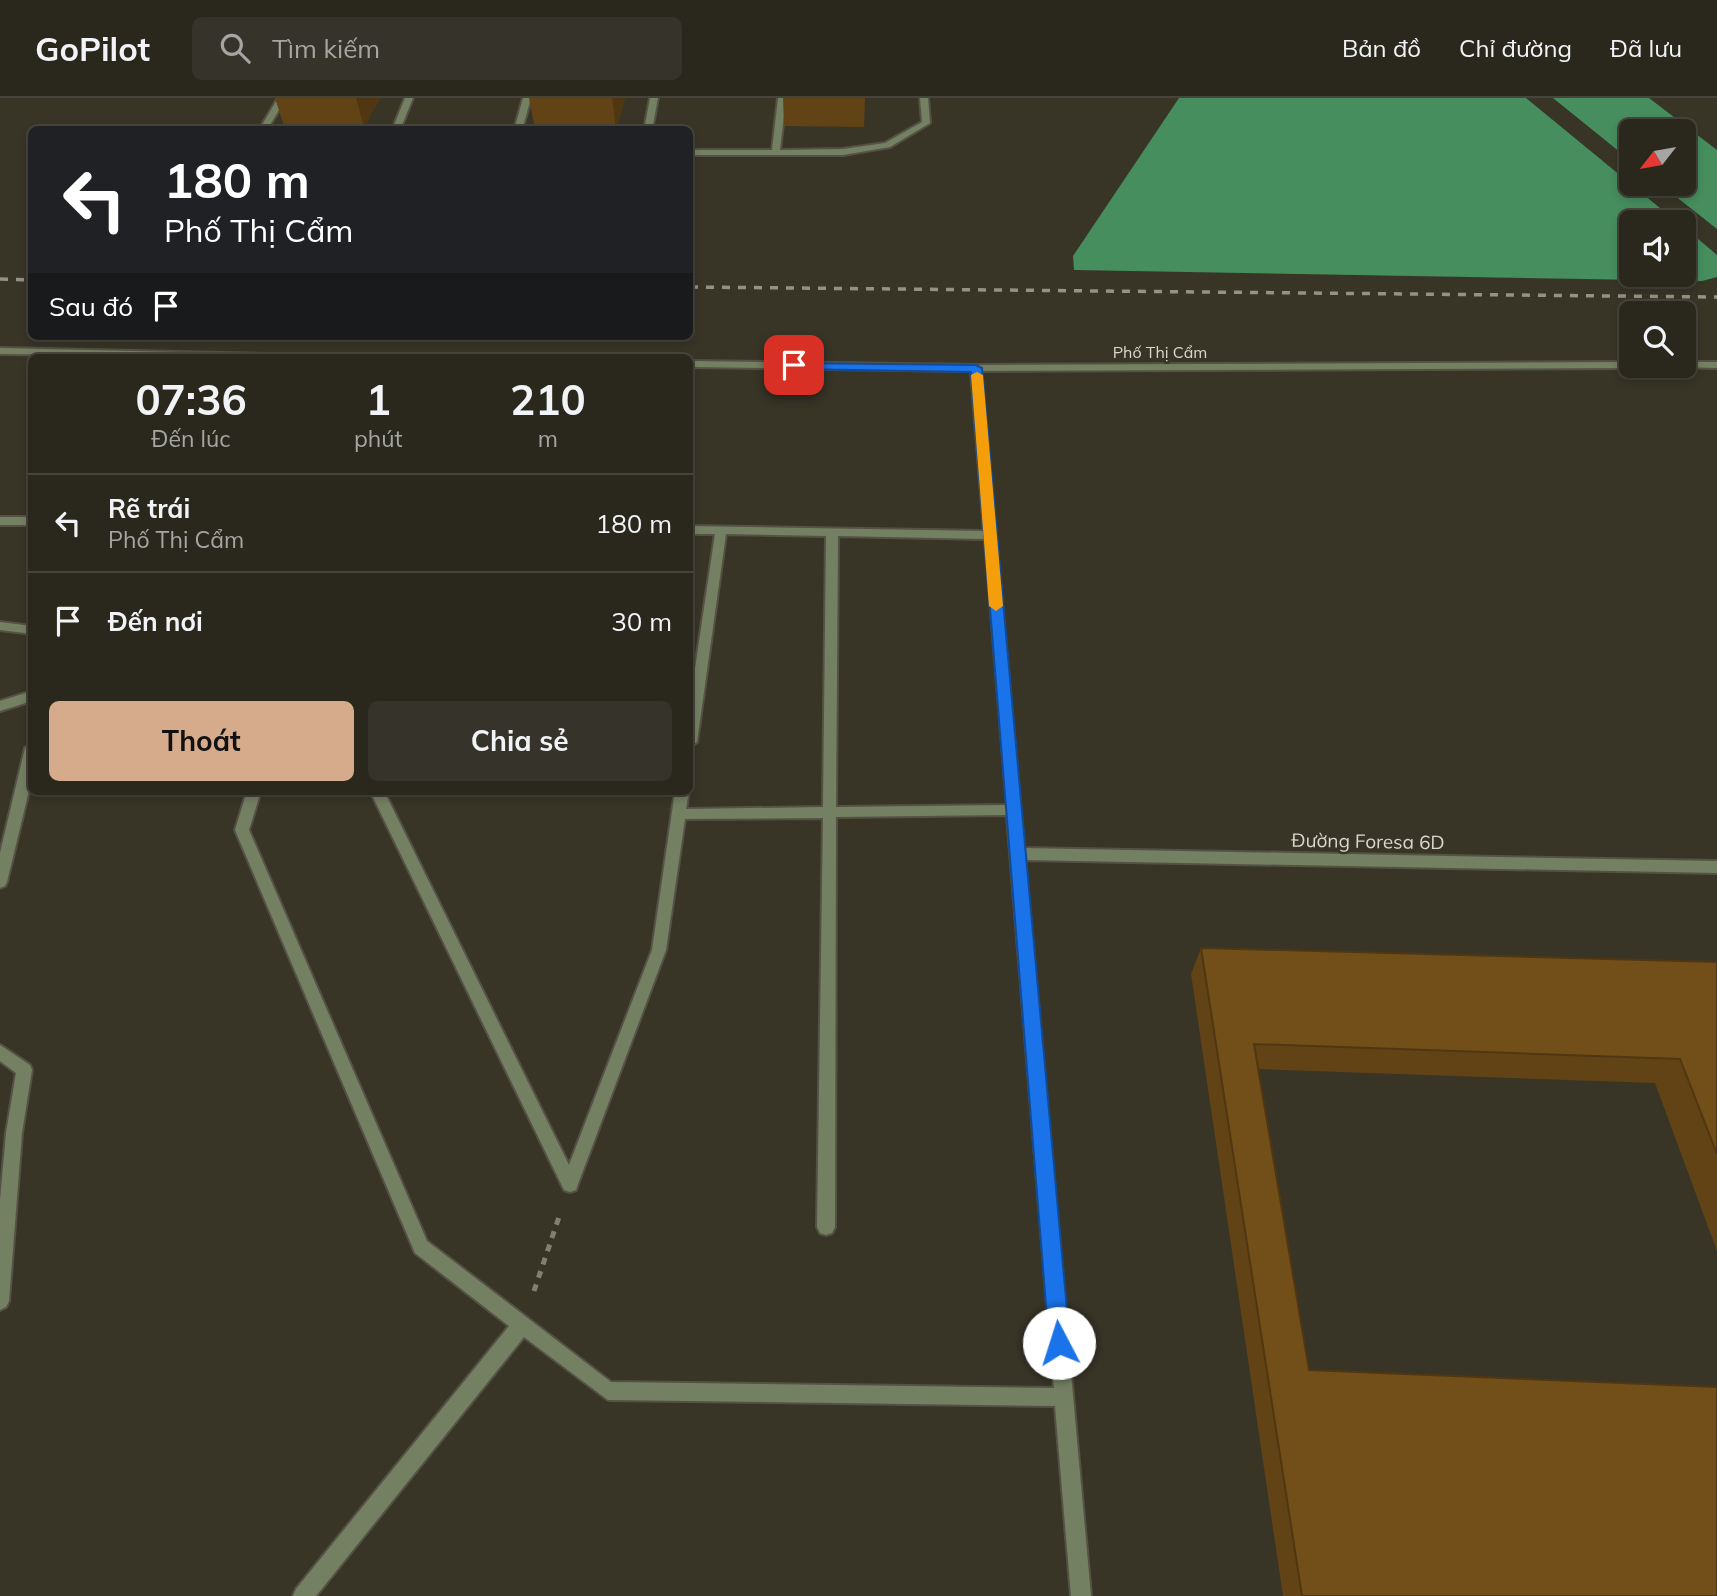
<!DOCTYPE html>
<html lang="vi">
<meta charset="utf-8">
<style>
body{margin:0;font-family:Mulish,sans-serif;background:#36342a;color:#f1f3f6;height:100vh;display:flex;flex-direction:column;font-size:26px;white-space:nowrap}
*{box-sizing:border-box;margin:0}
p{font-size:23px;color:#a5a6a4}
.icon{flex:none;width:38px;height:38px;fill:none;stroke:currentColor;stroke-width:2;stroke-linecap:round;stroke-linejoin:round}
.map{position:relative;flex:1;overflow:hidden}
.side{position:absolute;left:28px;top:256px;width:665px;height:441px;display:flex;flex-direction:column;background:#2a281d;border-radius:10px;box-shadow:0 4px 10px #0003,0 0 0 2px #46443b}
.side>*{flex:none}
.top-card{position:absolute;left:28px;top:28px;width:665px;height:214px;border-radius:10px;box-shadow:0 4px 10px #0003,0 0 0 2px #46443b;background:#202124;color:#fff;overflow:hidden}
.needle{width:46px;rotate:239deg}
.tools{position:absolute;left:1619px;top:21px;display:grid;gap:14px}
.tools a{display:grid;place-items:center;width:77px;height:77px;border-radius:10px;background:#2a281d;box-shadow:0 4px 10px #0003,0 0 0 2px #46443b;font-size:35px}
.pin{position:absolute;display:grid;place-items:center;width:60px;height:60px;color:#fff;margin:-30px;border-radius:14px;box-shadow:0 4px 10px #0006}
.me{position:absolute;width:77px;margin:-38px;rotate:355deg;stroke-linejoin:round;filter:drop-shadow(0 0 5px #0008)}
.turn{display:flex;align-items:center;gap:24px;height:147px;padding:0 21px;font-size:32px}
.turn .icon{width:91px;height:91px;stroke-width:2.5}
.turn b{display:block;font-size:49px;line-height:60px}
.then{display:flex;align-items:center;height:66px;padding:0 21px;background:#0003;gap:14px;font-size:26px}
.eta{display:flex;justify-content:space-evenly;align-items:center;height:119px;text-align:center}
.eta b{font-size:42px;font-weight:700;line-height:49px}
.cta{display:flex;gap:14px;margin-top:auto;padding:14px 21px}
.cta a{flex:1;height:80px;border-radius:10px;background:#d6ab8b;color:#111;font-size:28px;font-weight:700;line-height:80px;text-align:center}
.cta a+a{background:#36342a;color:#f1f3f6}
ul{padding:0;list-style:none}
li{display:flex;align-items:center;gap:21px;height:98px;padding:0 21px;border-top:2px solid #46443b}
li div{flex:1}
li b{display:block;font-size:26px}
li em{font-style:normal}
header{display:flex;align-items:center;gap:42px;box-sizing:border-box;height:98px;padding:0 35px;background:#2a281d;border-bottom:2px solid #46443b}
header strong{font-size:33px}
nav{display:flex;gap:38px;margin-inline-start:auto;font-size:24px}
.search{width:490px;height:63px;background:#36342a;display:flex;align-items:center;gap:18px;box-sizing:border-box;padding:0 24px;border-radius:10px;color:#a5a6a4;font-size:26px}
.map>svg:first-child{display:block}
.water{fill:#468e5e}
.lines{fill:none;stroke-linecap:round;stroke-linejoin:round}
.lane-casing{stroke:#555245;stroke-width:4}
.street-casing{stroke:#555245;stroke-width:4}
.path{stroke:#817f74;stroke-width:5;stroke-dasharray:7 7;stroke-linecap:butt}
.lane{fill:#748062;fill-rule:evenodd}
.street{fill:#748062;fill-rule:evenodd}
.rail{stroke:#949287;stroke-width:3.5;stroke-dasharray:8 8;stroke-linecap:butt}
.wall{fill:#624316}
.shaded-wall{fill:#503712}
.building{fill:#724e19;stroke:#503712;stroke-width:2}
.route{fill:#1a73e8;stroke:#114b97;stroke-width:2}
.slow{fill:#f59e0b}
.labels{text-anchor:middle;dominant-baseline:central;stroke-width:5;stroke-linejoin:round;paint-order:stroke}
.far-street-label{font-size:16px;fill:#d8d7ce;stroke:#383527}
.street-label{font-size:19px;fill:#d8d7ce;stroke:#383527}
</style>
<header>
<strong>GoPilot</strong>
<div class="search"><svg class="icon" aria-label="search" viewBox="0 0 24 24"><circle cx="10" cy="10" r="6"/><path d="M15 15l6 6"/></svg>Tìm kiếm</div>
<nav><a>Bản đồ</a><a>Chỉ đường</a><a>Đã lưu</a></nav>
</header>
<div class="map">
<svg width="1717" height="1498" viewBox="0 0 1717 1498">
<rect width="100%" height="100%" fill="#383527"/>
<!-- water -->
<g class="water">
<polygon points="1179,0 1526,0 1677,124 1631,124 1631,177 1684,177 1684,129 1717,157 1717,179 1702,183 1074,172 1073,158"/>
<polygon points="1553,0 1649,0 1717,52 1717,131 1660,86 1684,86 1684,33 1631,33 1631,63"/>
</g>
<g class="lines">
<defs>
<g id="lane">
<polygon points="32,593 32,603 0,613 0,603"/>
<polygon points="32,645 32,680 7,784 5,788 0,790 0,755 25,650"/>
<polygon points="0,947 30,967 32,972 22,1035 9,1203 6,1209 0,1212 0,1102 6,1035 16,975 0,963"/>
</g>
<g id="street">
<polygon points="278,0 286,0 267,32 259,32"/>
<polygon points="405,0 413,0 400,32 392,32"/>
<polygon points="523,0 531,0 522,32 514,32"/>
<polygon points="650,0 658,0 652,32 644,32"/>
<polygon points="778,0 786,0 780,52 843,51 885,45 922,24 920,0 928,0 930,25 890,49 843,57 690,57 690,52 772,52"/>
<polygon points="0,250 266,256 271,259 0,256"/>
<path d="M690 263 976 267 1631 264V268H1636L1631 270 981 273 1024 750 1717 763V775L1025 762 1091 1498H1071L1055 1308 608 1302 524 1239 316 1498H293L296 1491 509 1228 415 1155 235 732 247 693H261L249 732 427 1143 611 1284 1054 1290 1007 717 836 719 835 1129 832 1135 826 1137 820 1135 817 1129 823 720 685 721 666 852 578 1086 576 1092 570 1094 564 1092 370 693H384L569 1067 652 852 675 693H689L686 711 823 709 826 438 726 436 697 644 690 649V604L715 436H690V428L984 433 971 273 690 269ZM838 438 985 441 1007 707 836 709Z"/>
<polygon points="1684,264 1717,264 1717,270 1680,269"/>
<rect x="0" y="419" width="32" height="8"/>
<polygon points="0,524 32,528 32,536 0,532"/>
</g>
</defs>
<!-- lane casing -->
<use href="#lane" class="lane-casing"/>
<!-- street casing -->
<use href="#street" class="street-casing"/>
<!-- path -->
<polyline class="path" points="534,1193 559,1119"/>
<!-- lane -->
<use href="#lane" class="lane"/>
<!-- street -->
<use href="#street" class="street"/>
<!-- rail -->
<g class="rail">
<polyline points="0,181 32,182"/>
<polyline points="690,189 1717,199"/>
</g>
</g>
<!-- wall -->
<g class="wall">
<polygon points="275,0 380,0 364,29 284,28"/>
<polygon points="529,0 625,0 616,32 535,31"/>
<polygon points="783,0 865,0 864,29 784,28"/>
<polygon points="1201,850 1717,864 1717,1153 1655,985 1258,971 1309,1272 1717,1498 1283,1498 1191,876"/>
</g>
<!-- shaded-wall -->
<g class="shaded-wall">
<polygon points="356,0 380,0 364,29"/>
<polygon points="612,0 625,0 616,32"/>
</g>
<!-- building -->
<polygon class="building" points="1201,850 1717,864 1717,1056 1680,961 1254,946 1309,1272 1717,1289 1717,1498 1302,1498"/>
<!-- route -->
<polygon class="route" points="790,265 976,267 982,270 1070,1245 1067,1252 1059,1255 1052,1252 1049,1245 971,274 794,271 788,267"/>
<!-- slow -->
<polygon class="slow" points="977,274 983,277 1003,508 996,513 989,508 971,277"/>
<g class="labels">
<!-- far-street labels -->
<g class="far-street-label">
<text x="1160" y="254">Phố Thị Cẩm</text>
</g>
<!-- street labels -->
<g class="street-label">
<text transform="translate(1368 743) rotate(1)">Đường Foresa 6D</text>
</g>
</g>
</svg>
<div class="tools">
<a><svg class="needle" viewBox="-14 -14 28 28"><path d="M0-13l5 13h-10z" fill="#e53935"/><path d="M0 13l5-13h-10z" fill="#a5a6a4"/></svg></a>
<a><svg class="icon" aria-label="sound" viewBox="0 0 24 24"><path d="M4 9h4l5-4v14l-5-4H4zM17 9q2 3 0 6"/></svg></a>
<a><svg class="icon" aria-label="search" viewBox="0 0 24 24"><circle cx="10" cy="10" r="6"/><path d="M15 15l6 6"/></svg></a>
</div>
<div class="pin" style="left:794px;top:267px;background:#d93025"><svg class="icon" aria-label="arrive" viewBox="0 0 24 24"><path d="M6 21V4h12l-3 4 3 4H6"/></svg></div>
<svg class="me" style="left:1059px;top:1245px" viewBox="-20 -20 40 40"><circle r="19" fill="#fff"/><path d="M0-13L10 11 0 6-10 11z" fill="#1a73e8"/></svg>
<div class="top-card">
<div class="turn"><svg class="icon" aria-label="left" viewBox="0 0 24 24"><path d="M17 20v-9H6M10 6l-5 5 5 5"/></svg><div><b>180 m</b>Phố Thị Cẩm</div></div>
<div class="then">Sau đó<svg class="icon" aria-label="arrive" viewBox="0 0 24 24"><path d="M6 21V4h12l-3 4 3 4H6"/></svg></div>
</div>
<section class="side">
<div class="eta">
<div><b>07:36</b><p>Đến lúc</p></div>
<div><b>1</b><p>phút</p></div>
<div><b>210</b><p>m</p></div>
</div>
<ul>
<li><svg class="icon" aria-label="left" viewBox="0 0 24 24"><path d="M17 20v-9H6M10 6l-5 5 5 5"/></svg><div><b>Rẽ trái</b><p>Phố Thị Cẩm</p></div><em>180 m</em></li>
<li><svg class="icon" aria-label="arrive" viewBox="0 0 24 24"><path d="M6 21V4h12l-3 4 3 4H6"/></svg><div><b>Đến nơi</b></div><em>30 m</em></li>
</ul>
<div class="cta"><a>Thoát</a><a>Chia sẻ</a></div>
</section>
</div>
